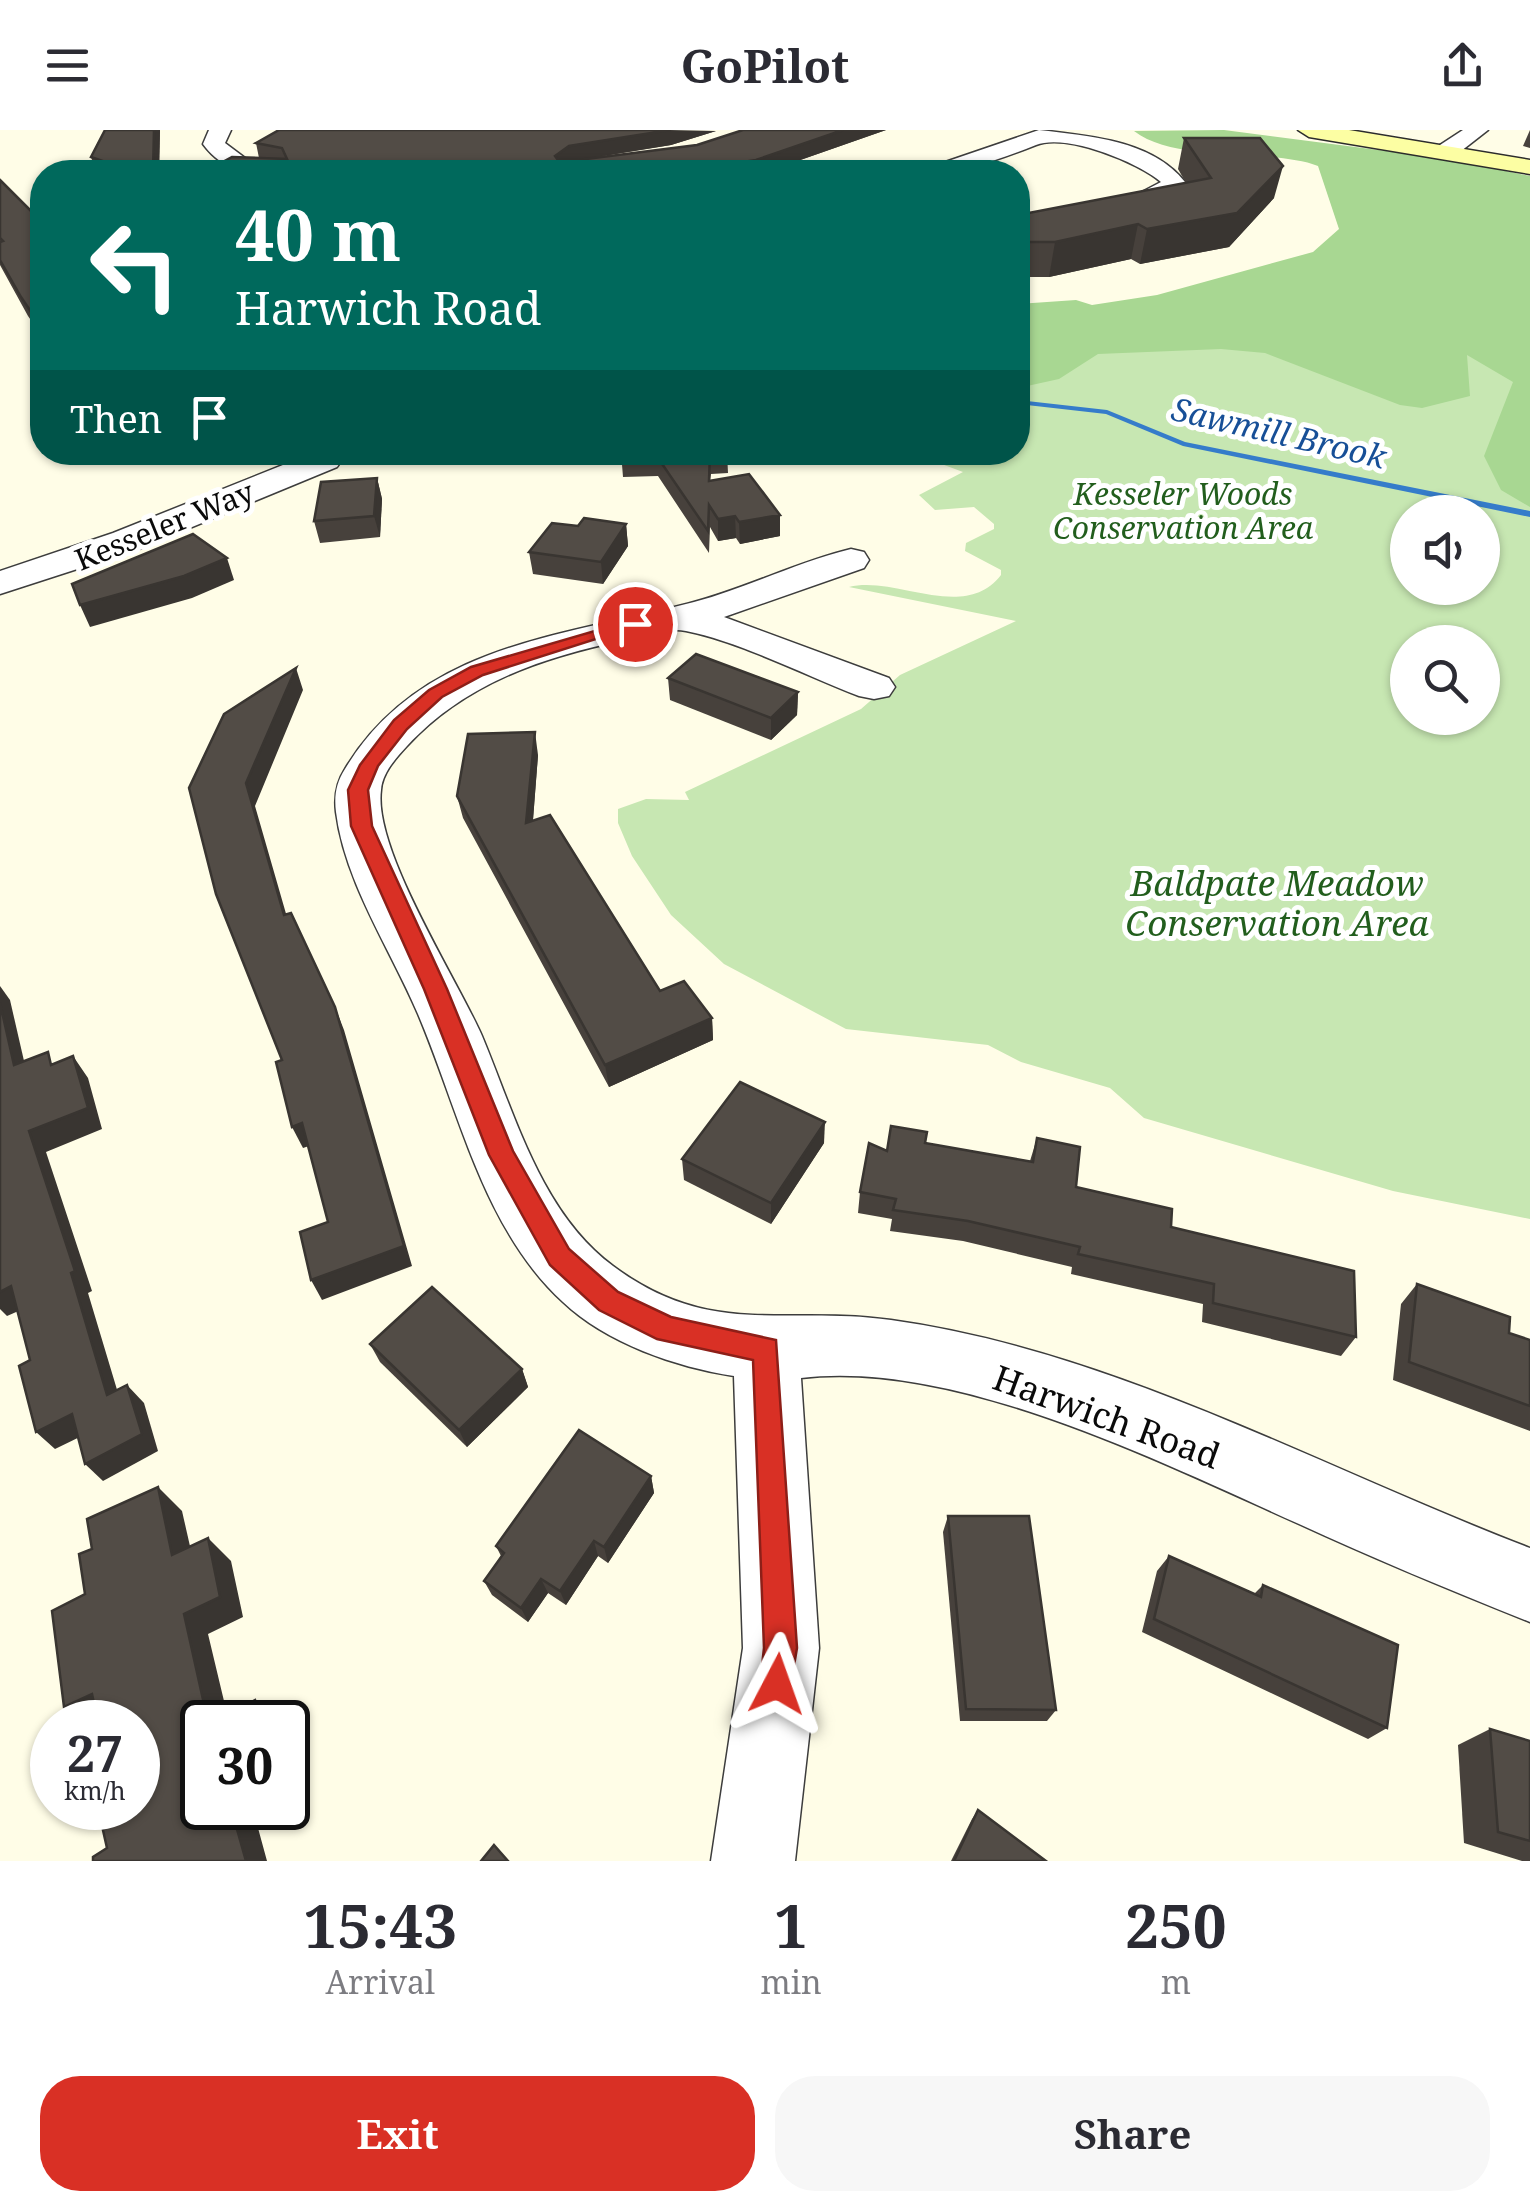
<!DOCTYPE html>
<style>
body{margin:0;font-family:"Noto Serif",serif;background:#f7f7f7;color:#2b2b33;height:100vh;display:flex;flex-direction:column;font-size:38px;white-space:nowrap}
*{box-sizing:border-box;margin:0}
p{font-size:32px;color:#7c7c81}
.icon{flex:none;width:55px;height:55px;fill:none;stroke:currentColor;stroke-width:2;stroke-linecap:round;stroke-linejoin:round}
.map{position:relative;height:1731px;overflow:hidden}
.details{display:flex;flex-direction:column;background:#fff;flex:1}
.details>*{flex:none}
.hud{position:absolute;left:30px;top:30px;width:1000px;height:305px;border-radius:40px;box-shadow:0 2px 8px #0004;background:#00695c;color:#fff;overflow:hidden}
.buttons{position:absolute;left:1390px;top:365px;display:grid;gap:20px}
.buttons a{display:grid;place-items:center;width:110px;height:110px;border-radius:50%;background:#fff;box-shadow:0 2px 8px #0004;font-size:50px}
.speed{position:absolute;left:30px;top:1570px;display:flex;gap:20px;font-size:50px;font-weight:700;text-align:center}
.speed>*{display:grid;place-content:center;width:130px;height:130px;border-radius:50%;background:#fff;box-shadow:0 2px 8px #0004;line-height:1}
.speed small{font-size:25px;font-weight:400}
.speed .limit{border:5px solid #111;border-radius:15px;background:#fff;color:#111}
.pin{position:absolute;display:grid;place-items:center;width:85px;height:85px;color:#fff;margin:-42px;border:5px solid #fff;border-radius:50%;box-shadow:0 2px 10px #0007}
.me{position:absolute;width:110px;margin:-55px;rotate:4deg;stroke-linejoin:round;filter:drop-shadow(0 0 8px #0008)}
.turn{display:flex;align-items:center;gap:35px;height:210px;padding:0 40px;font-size:45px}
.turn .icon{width:130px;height:130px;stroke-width:2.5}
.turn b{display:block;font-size:70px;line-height:85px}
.then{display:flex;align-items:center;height:95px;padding:0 40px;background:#0003;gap:20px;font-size:38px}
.eta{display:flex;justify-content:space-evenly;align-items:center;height:170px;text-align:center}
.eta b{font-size:60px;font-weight:700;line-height:70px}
.primary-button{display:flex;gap:20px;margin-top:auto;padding:20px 40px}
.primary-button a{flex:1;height:115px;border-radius:40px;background:#d93025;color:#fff;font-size:40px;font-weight:700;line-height:115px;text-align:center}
.primary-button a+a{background:#f7f7f7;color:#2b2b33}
header{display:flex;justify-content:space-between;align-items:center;height:130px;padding:0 40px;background:#fff;font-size:45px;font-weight:700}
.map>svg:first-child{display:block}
.green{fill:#c7e7b2;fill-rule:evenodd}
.forest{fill:#a8d792}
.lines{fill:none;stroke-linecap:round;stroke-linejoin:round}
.stream{fill:#357cca;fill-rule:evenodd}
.minor-casing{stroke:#3d3d3d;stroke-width:3}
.secondary-casing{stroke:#2c2c2c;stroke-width:3}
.minor{fill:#fff;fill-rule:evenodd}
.secondary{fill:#fcfea3;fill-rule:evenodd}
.wall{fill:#47413c}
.shaded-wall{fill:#393531}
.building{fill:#524c46;stroke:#393531;stroke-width:2.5}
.route{fill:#d93025;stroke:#8d1f18;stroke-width:2.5}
.labels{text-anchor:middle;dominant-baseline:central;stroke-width:10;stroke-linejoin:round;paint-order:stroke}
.far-park-label{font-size:30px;font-style:italic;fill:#225e1d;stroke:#fff}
.far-street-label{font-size:30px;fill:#0a0a0a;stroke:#fff}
.far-water-label{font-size:32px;font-style:italic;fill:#174f97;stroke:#fff}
.park-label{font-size:35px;font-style:italic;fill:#225e1d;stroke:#fff}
.street-label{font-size:35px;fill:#0a0a0a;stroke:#fff}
</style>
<header><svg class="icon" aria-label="menu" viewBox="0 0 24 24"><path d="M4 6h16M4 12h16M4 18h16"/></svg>GoPilot<svg class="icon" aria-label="share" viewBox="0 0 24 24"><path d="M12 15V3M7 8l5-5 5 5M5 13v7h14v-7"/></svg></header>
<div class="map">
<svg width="1530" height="1731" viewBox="0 0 1530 1731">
<rect width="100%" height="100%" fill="#fffde7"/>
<!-- green -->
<path class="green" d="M1530 85V1089L1393 1061 1144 988 1110 958 1021 932 988 915 846 899 724 834 671 785 632 726 618 693V679L646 669 689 670 685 662 861 579 900 545 1016 491 849 457C896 445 964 493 1001 445V440L965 421 966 413 994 399V394L974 377 935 380 919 365 963 342 912 323 1018 322V179L1127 188ZM1408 382H1482V458H1408ZM1408 512H1482V588H1408Z"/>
<!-- forest -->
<path class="forest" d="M1224 0 1448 29 1530 46V377L1501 360 1484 326 1513 252 1467 225 1470 266 1422 278 1400 275 1265 223 1221 219 1098 224 1059 249 1018 258V174L1076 170 1092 175 1157 165 1313 122 1339 99 1318 36C1271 18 1177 34 1134 1Z"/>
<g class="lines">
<!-- stream -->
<g class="stream">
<rect x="36" y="244" width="6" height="4"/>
<polygon points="1018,270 1107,280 1185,312 1530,381 1530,387 1183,316 1106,284 1018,274"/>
</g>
<defs>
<g id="minor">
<path d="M209 0H231L225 13 249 31 285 37 288 42C253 44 226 45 203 14Z"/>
<path d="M1039 0C1089 6 1152 10 1185 52 1151 98 1071 100 1018 107V93L1117 75 1161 52C1138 32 1066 3 1036 15 998 30 958 45 916 42Z"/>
<polygon points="1463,0 1488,0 1456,25 1440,25 1440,15"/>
<polygon points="335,322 342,330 337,337 139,419 0,464 0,441 113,403 313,323"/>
<path d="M851 419 864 422 869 430 864 438 724 487 889 548 895 557 889 566 874 569 859 566C807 546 738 511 686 501 667 497 643 506 625 510 543 527 465 553 407 616 396 628 382 643 381 660 373 720 456 847 482 906 515 985 541 1083 613 1136 711 1209 784 1175 891 1190 1115 1221 1320 1338 1530 1418V1492C1452 1461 1375 1429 1299 1394 1160 1332 955 1229 801 1248L819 1518 795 1731H711L743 1518 734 1246C676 1237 606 1213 563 1172 483 1099 459 980 418 884 391 820 345 753 336 682 334 666 336 653 345 639 421 513 566 506 694 472 747 458 797 432 851 419Z"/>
</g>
<polygon id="secondary" points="1298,0 1349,0 1530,30 1530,44 1309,7"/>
</defs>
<!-- minor casing -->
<use href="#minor" class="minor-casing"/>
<!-- secondary casing -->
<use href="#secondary" class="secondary-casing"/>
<!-- minor -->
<use href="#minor" class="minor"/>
<!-- secondary -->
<use href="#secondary" class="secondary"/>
</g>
<!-- wall -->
<g class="wall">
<polygon points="105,0 160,0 159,42 96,42 91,27"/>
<polygon points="743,0 886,0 766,42 259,28 256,13 716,1 671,15 581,30 697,15"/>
<polygon points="1530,0 1530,18 1523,16"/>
<polygon points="1184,8 1274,68 1229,117 1140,134 1131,129 1049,147 1018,147 1018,85 1186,53 1178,39"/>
<polygon points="0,50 33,83 42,84 42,206 28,186 0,135"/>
<polygon points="621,322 727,322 728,343 711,344 710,351 780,385 780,406 740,414 736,408 718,411 710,397 709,423 658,346 623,347"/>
<polygon points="377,348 382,369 380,407 320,413 314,391"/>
<polygon points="626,394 628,416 603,454 533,444 529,422 578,396"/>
<polygon points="668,548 798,562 797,585 771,610 670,570"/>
<polygon points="538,625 533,690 660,861 712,888 713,910 609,957 463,688 457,666"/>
<polygon points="1037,1008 1076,1057 1171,1097 1356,1207 1341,1226 1202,1192 1203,1174 1071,1144 1072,1137 963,1111 890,1101 892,1089 858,1083 860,1062 925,1013 1030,1031"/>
<polygon points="824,1013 771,1094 684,1050 682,1029"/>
<polygon points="1417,1154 1509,1203 1530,1210 1530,1301 1393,1250 1401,1174"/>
<polygon points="370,1214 522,1239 528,1257 467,1317 380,1232"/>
<polygon points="651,1346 654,1363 608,1433 598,1426 566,1475 548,1463 528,1492 492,1465 484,1451 501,1426 496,1416"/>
<polygon points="948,1386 1056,1580 1047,1591 960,1591 943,1402"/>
<polygon points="1169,1426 1254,1464 1263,1455 1387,1598 1368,1609 1142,1502 1157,1441"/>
<polygon points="1490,1599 1530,1611 1530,1731 1522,1731 1464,1713 1458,1615"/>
<polygon points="978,1680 1046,1731 951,1731 972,1689"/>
</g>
<!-- shaded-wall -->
<g class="shaded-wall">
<polygon points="154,0 160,0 159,42 153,42"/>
<polygon points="670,0 716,1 671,15 570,31 556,41 555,26 569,16"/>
<polygon points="843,0 886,0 766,42 678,42"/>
<polygon points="1283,36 1274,68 1229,117 1140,134 1147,99"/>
<polygon points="1138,94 1131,129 1049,147 1055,112"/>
<polygon points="377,348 382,369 380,407 374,386"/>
<polygon points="780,385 780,406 740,414 739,392"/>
<polygon points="735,386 736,408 718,411 718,389"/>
<polygon points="626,394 628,416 603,454 601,432"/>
<polygon points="227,428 234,450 192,468 90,497 80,475"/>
<polygon points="296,538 303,560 255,676 293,808 284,785 246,653"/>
<polygon points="798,562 797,585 771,610 771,588"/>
<polygon points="535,602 538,625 531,715 526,693"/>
<polygon points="0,856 10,870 30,957 14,935 0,873"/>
<polygon points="335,877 344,900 412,1136 322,1170 311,1150 404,1116"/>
<polygon points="712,888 713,910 609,957 605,935"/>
<polygon points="73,926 88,948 102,999 46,1022 92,1161 88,1163 124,1283 107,1265 29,1001"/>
<polygon points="825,992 824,1013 771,1094 771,1073"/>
<polygon points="302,993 312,1015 303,1018 292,997"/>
<polygon points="11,1156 30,1176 7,1186 0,1179 0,1162"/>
<polygon points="522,1239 528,1257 467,1317 459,1300"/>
<polygon points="127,1255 144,1273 158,1321 103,1351 85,1334"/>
<polygon points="72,1284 90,1302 55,1319 36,1302"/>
<polygon points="651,1346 654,1363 608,1433 604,1417"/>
<polygon points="158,1357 182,1381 197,1447 172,1425"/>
<polygon points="208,1408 231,1431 243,1487 208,1504 229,1592 208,1592 184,1484"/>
<polygon points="594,1411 598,1426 566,1475 560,1461"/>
<polygon points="541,1449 548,1463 528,1492 521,1478"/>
<polygon points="92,1564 98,1592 93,1592 64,1577"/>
<polygon points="255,1570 278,1587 279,1592 262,1592"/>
<polygon points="288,1618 300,1660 288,1667"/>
<polygon points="231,1678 271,1678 255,1687 267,1731 246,1731"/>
</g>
<!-- building -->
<g class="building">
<polygon points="105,0 154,0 153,42 134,42 91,27"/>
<polygon points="279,0 670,0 569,16 555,26 558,30 578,30 697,15 743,0 843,0 756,30 678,42 204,42 232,27 287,29 282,18 256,13"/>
<polygon points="1184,8 1260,8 1283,36 1237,83 1147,99 1138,94 1055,112 1018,112 1018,85 1211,48"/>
<polygon points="0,50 33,83 42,84 42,198 21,167 0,130 0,112 3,111 0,108"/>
<polygon points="621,322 713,322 710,323 709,351 749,344 780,385 739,392 735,386 718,389 709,375 708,401 656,325 621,326"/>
<polygon points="377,348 374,386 314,391 321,352"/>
<polygon points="584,388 626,394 601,432 529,422 552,393 578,396"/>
<polygon points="193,404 227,428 184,446 80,475 72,454"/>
<polygon points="696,524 798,562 771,588 668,548"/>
<polygon points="296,538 246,653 284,785 291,783 335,877 404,1116 311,1150 300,1102 328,1092 302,993 292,997 276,932 282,930 216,764 189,658 224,584"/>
<polygon points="535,602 526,693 550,685 660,861 684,851 712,888 605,935 457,666 468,604"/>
<polygon points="0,873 14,935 48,922 51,935 73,926 88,978 29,1001 75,1141 71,1143 107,1265 127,1255 142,1304 85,1334 72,1284 36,1302 19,1236 30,1230 11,1156 0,1162"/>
<polygon points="740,952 825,992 771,1073 682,1029"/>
<polygon points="891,996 927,1002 925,1013 1033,1032 1037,1008 1080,1017 1076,1057 1172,1079 1171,1097 1354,1141 1356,1207 1213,1173 1214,1154 1078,1124 1080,1117 968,1091 893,1080 896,1069 860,1062 869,1013 887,1021"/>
<polygon points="1417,1154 1510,1187 1509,1203 1530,1210 1530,1276 1409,1232"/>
<polygon points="432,1157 522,1239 459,1300 370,1214"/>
<polygon points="579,1300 651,1346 604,1417 594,1411 560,1461 541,1449 521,1478 484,1451 504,1423 496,1416"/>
<polygon points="158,1357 172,1425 208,1408 220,1467 184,1484 208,1592 202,1592 202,1678 231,1678 246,1731 93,1731 93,1727 107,1718 98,1678 138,1678 138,1592 98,1592 92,1564 64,1577 52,1481 85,1464 79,1424 92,1419 87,1389"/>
<polygon points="948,1386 1029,1386 1056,1580 966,1579"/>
<polygon points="1169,1426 1261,1467 1263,1455 1398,1515 1387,1598 1154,1489"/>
<polygon points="255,1570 262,1592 216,1592"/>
<polygon points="1490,1599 1530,1611 1530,1711 1498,1702"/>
<polygon points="978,1680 1046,1731 954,1731"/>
<polygon points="494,1715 508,1731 481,1731"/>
</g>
<!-- route -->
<polygon class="route" points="629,491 643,494 483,545 442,567 407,599 378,636 368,660 372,696 447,859 513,1021 569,1119 618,1162 671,1187 776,1210 797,1518 789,1565 777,1570 765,1565 760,1554 764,1518 753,1230 657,1209 599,1180 550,1135 489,1025 424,859 351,696 348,660 360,635 394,590 429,560 471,537"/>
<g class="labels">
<!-- far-park labels -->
<g class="far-park-label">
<text x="1183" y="363">Kesseler Woods<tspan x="1183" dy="34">Conservation Area</tspan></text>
</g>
<!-- far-street labels -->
<g class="far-street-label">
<text transform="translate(164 395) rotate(-22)">Kesseler Way</text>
</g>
<!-- far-water labels -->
<g class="far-water-label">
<text transform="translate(1279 302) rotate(13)">Sawmill Brook</text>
</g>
<!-- park labels -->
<g class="park-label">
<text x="1277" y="752">Baldpate Meadow<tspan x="1277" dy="40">Conservation Area</tspan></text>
</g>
<!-- street labels -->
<g class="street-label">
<text transform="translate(1107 1286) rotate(20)">Harwich Road</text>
</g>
</g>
</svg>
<div class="buttons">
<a><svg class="icon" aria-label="sound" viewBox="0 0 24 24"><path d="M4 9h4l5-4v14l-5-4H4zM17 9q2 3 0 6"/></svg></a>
<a><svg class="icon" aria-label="search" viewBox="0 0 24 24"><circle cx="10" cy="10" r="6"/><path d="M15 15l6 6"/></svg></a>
</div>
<div class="speed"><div>27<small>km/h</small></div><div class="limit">30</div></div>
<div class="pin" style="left:635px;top:494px;background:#d93025"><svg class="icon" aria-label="arrive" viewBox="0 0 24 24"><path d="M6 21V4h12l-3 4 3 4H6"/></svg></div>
<svg class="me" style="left:777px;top:1554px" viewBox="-20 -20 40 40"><path d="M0-17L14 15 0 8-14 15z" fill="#d93025" stroke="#fff" stroke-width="4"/></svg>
<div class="hud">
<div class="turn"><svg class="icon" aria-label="left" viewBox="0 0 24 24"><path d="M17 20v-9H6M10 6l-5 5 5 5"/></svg><div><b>40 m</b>Harwich Road</div></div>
<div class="then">Then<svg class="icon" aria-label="arrive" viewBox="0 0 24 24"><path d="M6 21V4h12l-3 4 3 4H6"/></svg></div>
</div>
</div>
<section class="details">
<div class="eta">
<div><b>15:43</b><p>Arrival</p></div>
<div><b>1</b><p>min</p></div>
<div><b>250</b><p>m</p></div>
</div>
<div class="primary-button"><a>Exit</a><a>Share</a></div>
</section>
